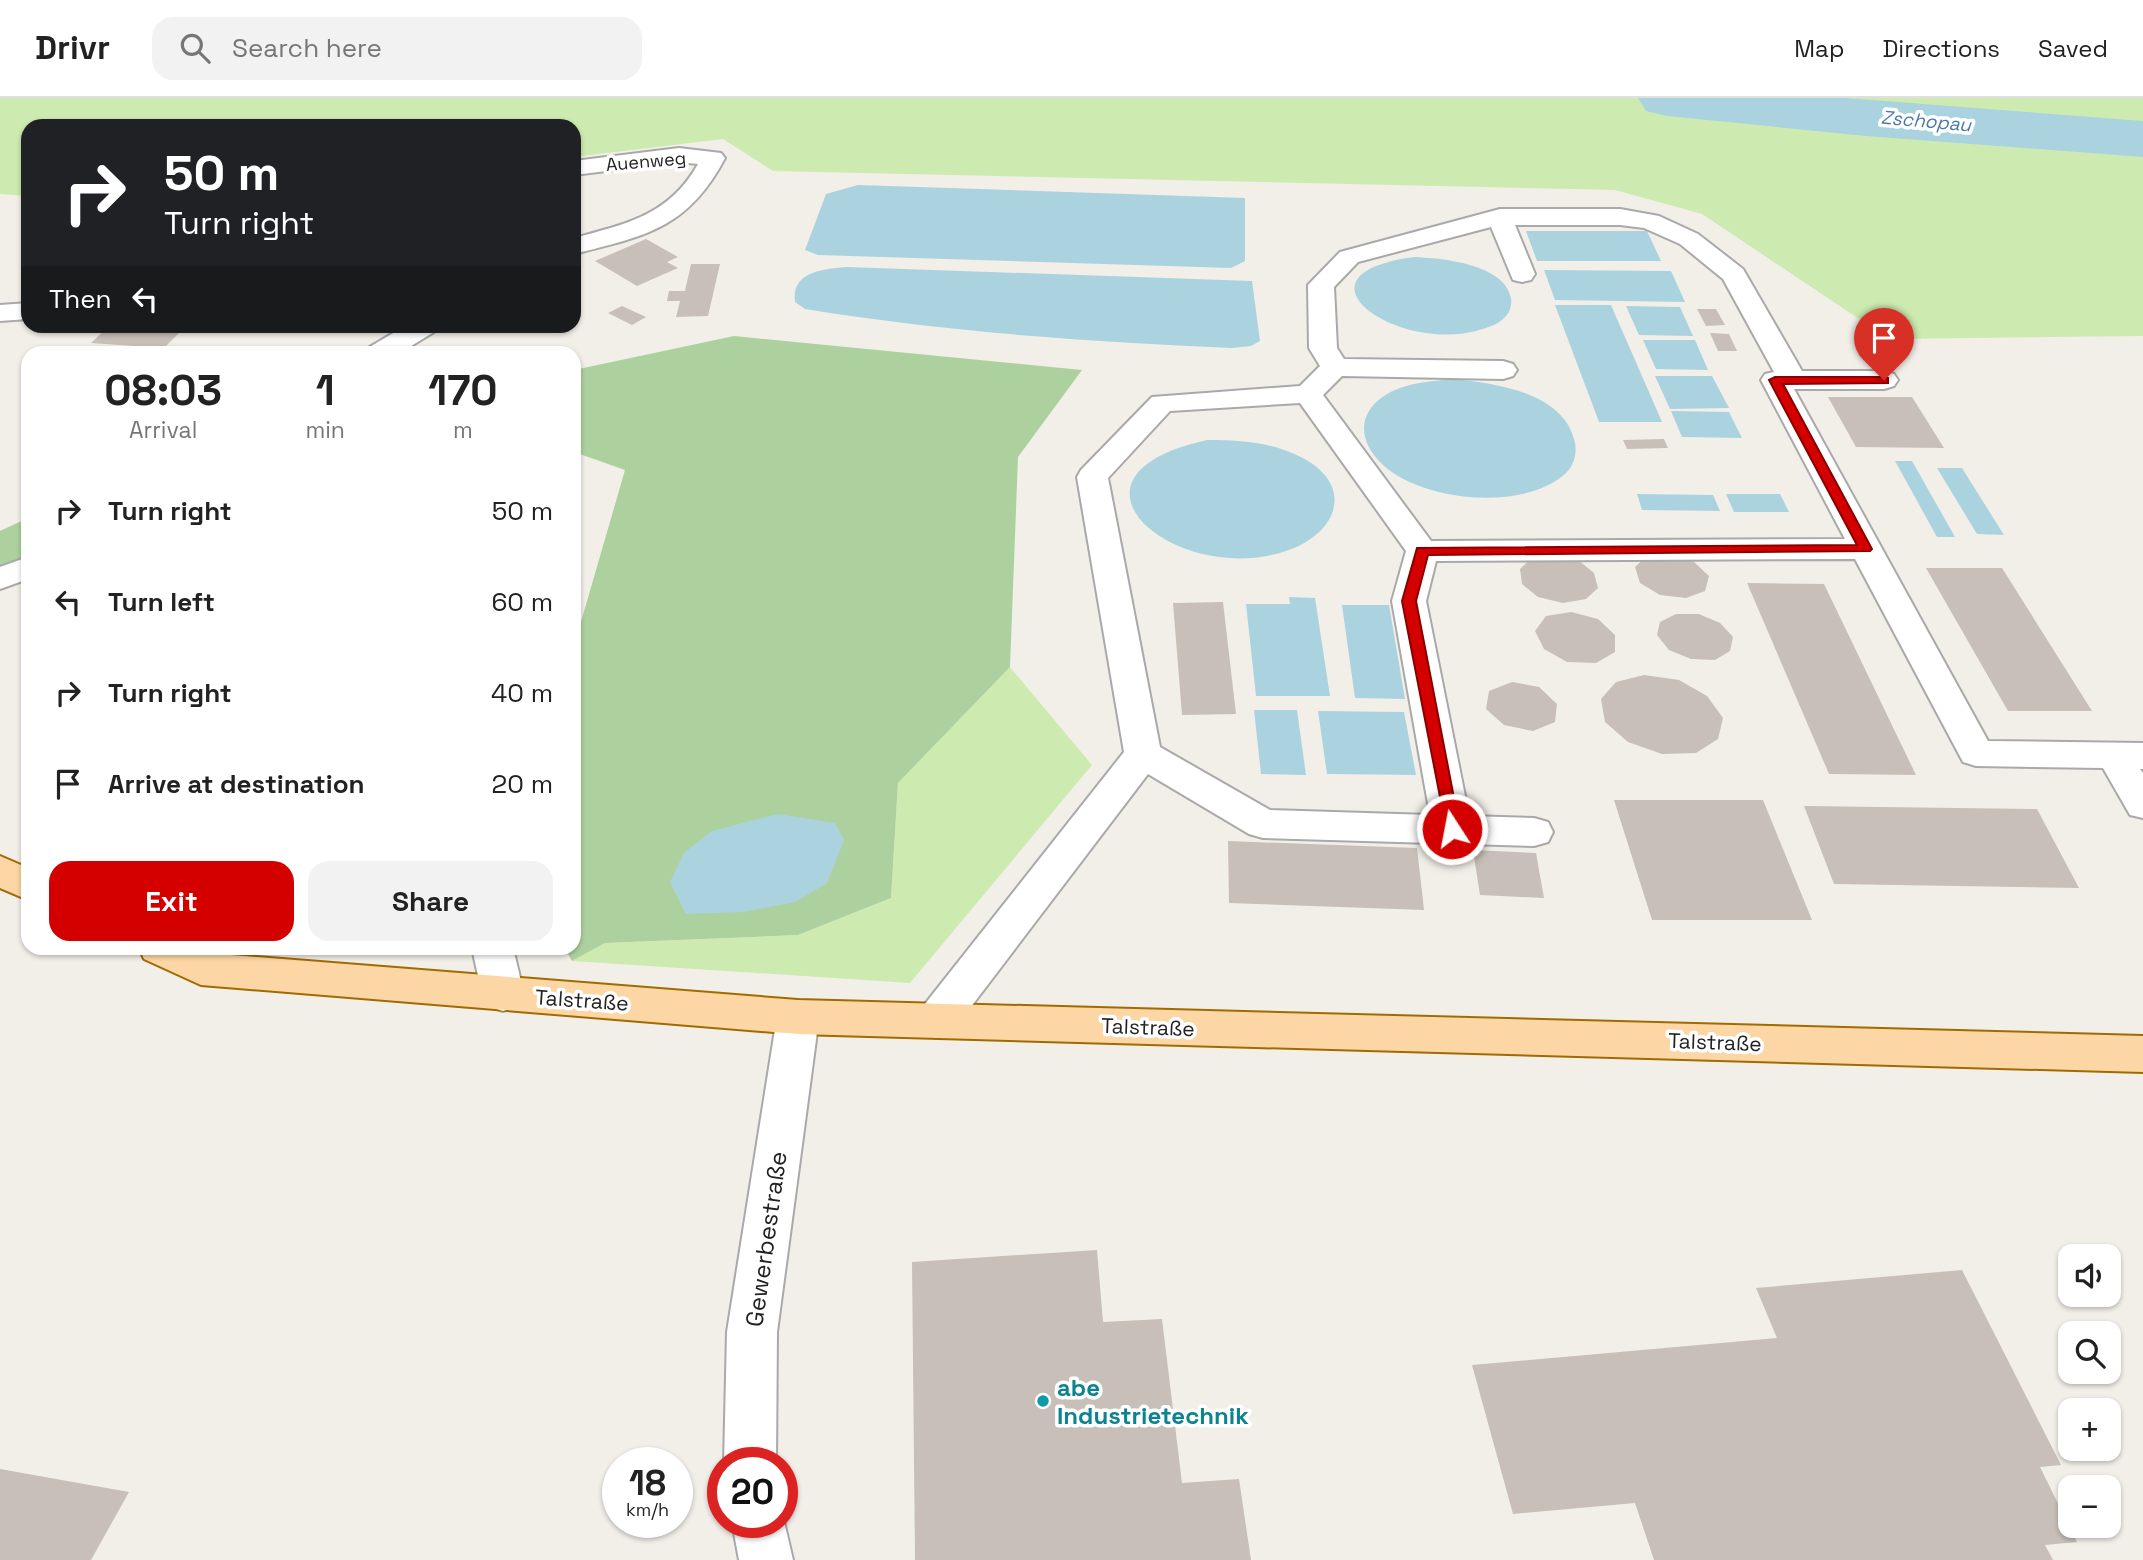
<!DOCTYPE html>
<meta charset="utf-8">
<style>
body{margin:0;font-family:"Space Grotesk",sans-serif;background:#f2f2f2;color:#222;height:100vh;display:flex;flex-direction:column;font-size:26px;white-space:nowrap}
*{box-sizing:border-box;margin:0}
p{font-size:23px;color:#767676}
.icon{flex:none;width:38px;height:38px;fill:none;stroke:currentColor;stroke-width:2;stroke-linecap:round;stroke-linejoin:round}
.map{position:relative;flex:1;overflow:hidden}
.details{position:absolute;left:21px;top:248px;width:560px;height:609px;display:flex;flex-direction:column;background:#fff;border-radius:21px;box-shadow:0 2px 5px #0004}
.details>*{flex:none}
.hud{position:absolute;left:21px;top:21px;width:560px;height:214px;border-radius:21px;box-shadow:0 2px 5px #0004;background:#202124;color:#fff;overflow:hidden}
.tools{position:absolute;left:2058px;top:1146px;display:grid;gap:14px}
.tools a{display:grid;place-items:center;width:63px;height:63px;border-radius:14px;background:#fff;box-shadow:0 2px 5px #0004;font-size:35px}
.speed{position:absolute;left:602px;top:1349px;display:flex;gap:14px;font-size:35px;font-weight:700;text-align:center}
.speed>*{display:grid;place-content:center;width:91px;height:91px;border-radius:50%;background:#fff;box-shadow:0 2px 5px #0004;line-height:1}
.speed small{font-size:18px;font-weight:400}
.speed .limit{border:10px solid #d22;background:#fff;color:#111}
.pin{position:absolute;display:grid;place-items:center;width:60px;height:60px;color:#fff;margin:-72px -30px;border-radius:50% 50% 50% 0;rotate:-45deg;box-shadow:0 0 7px #0007}
.pin .icon{rotate:45deg}
.me{position:absolute;width:77px;margin:-38px;rotate:349deg;stroke-linejoin:round;filter:drop-shadow(0 0 5px #0008)}
.turn{display:flex;align-items:center;gap:24px;height:147px;padding:0 28px;font-size:32px}
.turn .icon{width:91px;height:91px;stroke-width:2.5}
.turn b{display:block;font-size:49px;line-height:60px}
.then{display:flex;align-items:center;height:66px;padding:0 28px;background:#0003;gap:14px;font-size:26px}
.eta{display:flex;justify-content:space-evenly;align-items:center;height:119px;text-align:center}
.eta b{font-size:42px;font-weight:700;line-height:49px}
.button{display:flex;gap:14px;margin-top:auto;padding:14px 28px}
.button a{flex:1;height:80px;border-radius:21px;background:#d40000;color:#fff;font-size:28px;font-weight:700;line-height:80px;text-align:center}
.button a+a{background:#f2f2f2;color:#222}
ul{padding:0;list-style:none}
li{display:flex;align-items:center;gap:21px;height:91px;padding:0 28px}
li div{flex:1}
li b{display:block;font-size:26px}
li em{font-style:normal}
header{display:flex;align-items:center;gap:42px;box-sizing:border-box;height:98px;padding:0 35px;background:#fff;border-bottom:2px solid #e0e0e0}
header strong{font-size:33px}
nav{display:flex;gap:38px;margin-inline-start:auto;font-size:24px}
.search{width:490px;height:63px;background:#f2f2f2;display:flex;align-items:center;gap:18px;box-sizing:border-box;padding:0 24px;border-radius:21px;color:#767676;font-size:26px}
.map>svg:first-child{display:block}
.grass{fill:#cdebb0}
.forest{fill:#add19e}
.water{fill:#aad3df}
.lines{fill:none;stroke-linecap:round;stroke-linejoin:round}
.river{fill:#aad3df;fill-rule:evenodd}
.building{fill:#c7bfb8}
.minor-casing{stroke:#a9a9a9;stroke-width:4}
.major-casing{stroke:#a06b00;stroke-width:4}
.minor{fill:#fff;fill-rule:evenodd}
.major{fill:#fcd6a4;fill-rule:evenodd}
.route{fill:#d40000;stroke:#8a0000;stroke-width:2}
.culture-dot{fill:#0f9aa8;stroke:#fff;stroke-width:2.5}
.labels{text-anchor:middle;dominant-baseline:central;stroke-width:7;stroke-linejoin:round;paint-order:stroke}
.far-street-label{font-size:18px;fill:#222;stroke:#fff}
.far-water-label{font-size:19px;font-style:italic;fill:#4a7aab;stroke:#fff}
.street-label{font-size:21px;fill:#222;stroke:#fff}
.near-street-label{font-size:24px;fill:#222;stroke:#fff}
.near-culture-label{font-size:24px;font-weight:bold;fill:#0d838f;stroke:#fff;text-anchor:start}
</style>
<header>
<strong>Drivr</strong>
<div class="search"><svg class="icon" aria-label="search" viewBox="0 0 24 24"><circle cx="10" cy="10" r="6"/><path d="M15 15l6 6"/></svg>Search here</div>
<nav><a>Map</a><a>Directions</a><a>Saved</a></nav>
</header>
<div class="map">
<svg width="2143" height="1462" viewBox="0 0 2143 1462">
<rect width="100%" height="100%" fill="#f2efe9"/>
<!-- grass -->
<g class="grass">
<polygon points="0,0 2143,0 2143,238 1889,241 1702,116 1615,92 773,73 723,41 574,59 574,28 28,28 28,98 0,96"/>
<polygon points="1010,569 1092,667 910,885 572,863 605,845 798,837 891,800 898,685"/>
</g>
<!-- forest -->
<g class="forest">
<polygon points="734,238 1082,272 1018,359 1010,569 898,685 891,800 798,837 605,845 572,863 565,851 574,850 574,548 625,372 574,354 574,272"/>
<polygon points="28,420 28,480 0,491 0,433"/>
</g>
<!-- water -->
<g class="water">
<polygon points="858,87 1245,100 1245,163 1231,170 818,157 805,152 826,96"/>
<polygon points="1526,133 1647,133 1661,163 1537,163"/>
<path d="M1414 159C1441 160 1505 166 1511 200 1512 207 1510 214 1505 219 1498 227 1486 230 1476 233 1394 254 1285 176 1414 159Z"/>
<path d="M847 169 1252 183 1260 243 1251 248 1232 250C1089 244 947 234 805 211L795 204C791 173 824 171 847 169Z"/>
<polygon points="1544,172 1671,173 1685,204 1555,202"/>
<polygon points="1555,207 1611,207 1662,324 1599,324"/>
<polygon points="1626,208 1680,209 1693,238 1639,237"/>
<polygon points="1643,242 1695,242 1708,272 1656,271"/>
<polygon points="1655,278 1712,278 1729,310 1670,311"/>
<path d="M1452 281C1494 285 1565 294 1575 345 1577 355 1574 367 1567 374 1526 414 1423 404 1383 367 1352 338 1360 305 1400 290 1417 284 1434 283 1452 281Z"/>
<polygon points="1671,313 1729,314 1742,340 1682,339"/>
<path d="M1207 342C1240 342 1271 344 1301 359 1356 387 1338 436 1286 453 1176 490 1042 378 1207 342Z"/>
<polygon points="1895,363 1912,363 1955,439 1937,439"/>
<polygon points="1937,370 1962,370 2004,437 1977,436"/>
<polygon points="1637,396 1713,397 1720,413 1642,412"/>
<polygon points="1726,396 1780,396 1789,414 1734,414"/>
<polygon points="1289,499 1315,500 1330,598 1256,598 1246,506 1290,506"/>
<polygon points="1342,507 1389,507 1405,601 1355,600"/>
<polygon points="1254,612 1297,612 1306,677 1261,676"/>
<polygon points="1318,613 1404,614 1416,677 1327,676"/>
<polygon points="778,716 835,725 844,742 827,785 795,804 743,814 686,816 670,784 684,755 712,733"/>
</g>
<g class="lines">
<!-- river -->
<polygon class="river" points="1638,0 1846,0 2143,23 2143,59 1866,38 1667,18 1646,13"/>
</g>
<!-- building -->
<g class="building">
<polygon points="646,141 678,159 667,164 678,170 637,188 595,163"/>
<polygon points="691,166 720,166 708,218 676,219 680,203 667,203 669,193 685,193"/>
<polygon points="622,208 646,219 632,227 608,215"/>
<polygon points="1697,211 1716,211 1725,227 1706,228"/>
<polygon points="109,228 186,228 164,250 91,245"/>
<polygon points="1710,235 1729,236 1737,253 1718,253"/>
<polygon points="1828,299 1912,299 1944,350 1856,349"/>
<polygon points="1664,341 1668,350 1627,351 1623,342"/>
<polygon points="1670,456 1694,464 1709,478 1705,493 1686,500 1660,497 1640,485 1635,469 1647,458"/>
<polygon points="1532,460 1578,462 1594,475 1598,490 1586,501 1563,505 1538,499 1522,486 1520,471"/>
<polygon points="1926,470 2002,470 2092,613 2008,613"/>
<polygon points="1747,485 1824,486 1916,677 1829,676"/>
<polygon points="1223,504 1236,616 1182,617 1173,505"/>
<polygon points="1571,514 1598,521 1615,537 1615,554 1596,565 1567,564 1544,551 1535,533 1546,518"/>
<polygon points="1676,516 1699,516 1720,525 1733,539 1730,553 1715,562 1691,561 1669,552 1657,537 1660,524"/>
<polygon points="1644,577 1679,582 1707,598 1723,620 1718,641 1696,655 1662,656 1628,644 1605,624 1601,601 1616,584"/>
<polygon points="1512,584 1539,589 1557,606 1555,624 1533,633 1504,627 1486,611 1489,593"/>
<polygon points="1614,702 1763,702 1812,822 1652,822"/>
<polygon points="1804,708 2037,711 2079,790 1834,786"/>
<polygon points="1228,743 1417,750 1424,812 1229,805"/>
<polygon points="1473,752 1536,755 1544,800 1480,797"/>
<polygon points="1097,1152 1103,1224 1162,1221 1182,1385 1239,1381 1251,1462 915,1462 912,1164"/>
<polygon points="1962,1172 2061,1367 2040,1369 2077,1444 2045,1447 2053,1462 1654,1462 1635,1405 1513,1416 1472,1267 1777,1240 1756,1190"/>
<polygon points="0,1371 129,1394 91,1462 0,1462"/>
</g>
<g class="lines">
<defs>
<g id="minor">
<path d="M679 50 721 55 725 60C688 130 646 138 574 156V140C626 126 670 117 698 66L679 64 574 77V63Z"/>
<path d="M1500 111H1620L1659 118 1698 136 1743 171 1802 273H1884L1894 276 1898 282 1894 288 1884 291H1794L1988 643 2143 645V671H2140L2143 675V720L2130 717 2103 670 1976 668 1963 664 1855 461 1436 463 1426 503 1469 718 1534 720 1548 724 1553 734 1548 744 1534 748 1263 740 1249 736 1148 676 951 935 936 940 921 935 915 923 921 911 1124 654 1077 379 1081 372 1152 299 1300 288 1320 268 1309 250 1308 187 1340 154ZM1515 127H1620L1644 130 1680 146 1723 181 1774 274 1765 276 1761 282 1845 441 1431 443 1323 297 1342 278 1503 281 1513 278 1517 272 1513 266 1503 263 1344 261 1337 250 1334 189 1358 164 1491 129 1513 182 1522 184 1531 182 1535 176ZM1300 305 1406 453 1392 503 1430 717 1270 712 1160 649 1108 380 1170 313Z"/>
<polygon points="28,205 28,221 0,223 0,207"/>
<polygon points="405,228 438,228 434,234 398,256 364,256 368,250"/>
<polygon points="28,459 28,481 0,491 0,469"/>
<polygon points="472,850 513,850 524,896 518,908 503,913 488,908 482,896"/>
<polygon points="798,902 813,907 819,919 777,1234 776,1365 724,1365 727,1234 777,919 783,907"/>
<polygon points="782,1415 793,1462 739,1462 732,1424 782,1424"/>
</g>
<g id="major">
<polygon points="0,758 28,770 28,802 0,790"/>
<polygon points="139,850 197,850 207,855 798,902 2143,938 2143,974 798,936 201,887 144,861"/>
</g>
</defs>
<!-- minor casing -->
<use href="#minor" class="minor-casing"/>
<!-- major casing -->
<use href="#major" class="major-casing"/>
<!-- minor -->
<use href="#minor" class="minor"/>
<!-- major -->
<use href="#major" class="major"/>
</g>
<!-- route -->
<polygon class="route" points="1884,279 1888,280 1888,285 1783,286 1872,451 1870,453 1428,457 1416,503 1460,731 1452,737 1447,735 1402,503 1417,450 1857,447 1769,282 1775,279"/>
<!-- markers -->
<circle class="culture-dot" cx="1043" cy="1303" r="7"/>
<g class="labels">
<!-- far-street labels -->
<g class="far-street-label">
<text transform="translate(646 63) rotate(-5)">Auenweg</text>
</g>
<!-- far-water labels -->
<g class="far-water-label">
<text transform="translate(1926 23) rotate(5)">Zschopau</text>
</g>
<!-- street labels -->
<g class="street-label">
<text transform="translate(582 902) rotate(4)">Talstraße</text>
<text transform="translate(1148 929) rotate(2)">Talstraße</text>
<text transform="translate(1715 944) rotate(2)">Talstraße</text>
</g>
<!-- near-street labels -->
<g class="near-street-label">
<text transform="translate(766 1141) rotate(-82)">Gewerbestraße</text>
</g>
<!-- near-culture labels -->
<g class="near-culture-label">
<text x="1057" y="1289">abe<tspan x="1057" dy="28">Industrietechnik</tspan></text>
</g>
</g>
</svg>
<div class="tools">
<a><svg class="icon" aria-label="sound" viewBox="0 0 24 24"><path d="M4 9h4l5-4v14l-5-4H4zM17 9q2 3 0 6"/></svg></a>
<a><svg class="icon" aria-label="search" viewBox="0 0 24 24"><circle cx="10" cy="10" r="6"/><path d="M15 15l6 6"/></svg></a>
<a>+</a>
<a>−</a>
</div>
<div class="speed"><div>18<small>km/h</small></div><div class="limit">20</div></div>
<div class="pin" style="left:1884px;top:282px;background:#d93025"><svg class="icon" aria-label="arrive" viewBox="0 0 24 24"><path d="M6 21V4h12l-3 4 3 4H6"/></svg></div>
<svg class="me" style="left:1452px;top:731px" viewBox="-20 -20 40 40"><circle r="17" fill="#d40000" stroke="#fff" stroke-width="3"/><path d="M0-11L8 9 0 5-8 9z" fill="#fff"/></svg>
<div class="hud">
<div class="turn"><svg class="icon" aria-label="right" viewBox="0 0 24 24"><path d="M7 20v-9h11M14 6l5 5-5 5"/></svg><div><b>50 m</b>Turn right</div></div>
<div class="then">Then<svg class="icon" aria-label="left" viewBox="0 0 24 24"><path d="M17 20v-9H6M10 6l-5 5 5 5"/></svg></div>
</div>
<section class="details">
<div class="eta">
<div><b>08:03</b><p>Arrival</p></div>
<div><b>1</b><p>min</p></div>
<div><b>170</b><p>m</p></div>
</div>
<ul>
<li><svg class="icon" aria-label="right" viewBox="0 0 24 24"><path d="M7 20v-9h11M14 6l5 5-5 5"/></svg><div><b>Turn right</b></div><em>50 m</em></li>
<li><svg class="icon" aria-label="left" viewBox="0 0 24 24"><path d="M17 20v-9H6M10 6l-5 5 5 5"/></svg><div><b>Turn left</b></div><em>60 m</em></li>
<li><svg class="icon" aria-label="right" viewBox="0 0 24 24"><path d="M7 20v-9h11M14 6l5 5-5 5"/></svg><div><b>Turn right</b></div><em>40 m</em></li>
<li><svg class="icon" aria-label="arrive" viewBox="0 0 24 24"><path d="M6 21V4h12l-3 4 3 4H6"/></svg><div><b>Arrive at destination</b></div><em>20 m</em></li>
</ul>
<div class="button"><a>Exit</a><a>Share</a></div>
</section>
</div>
